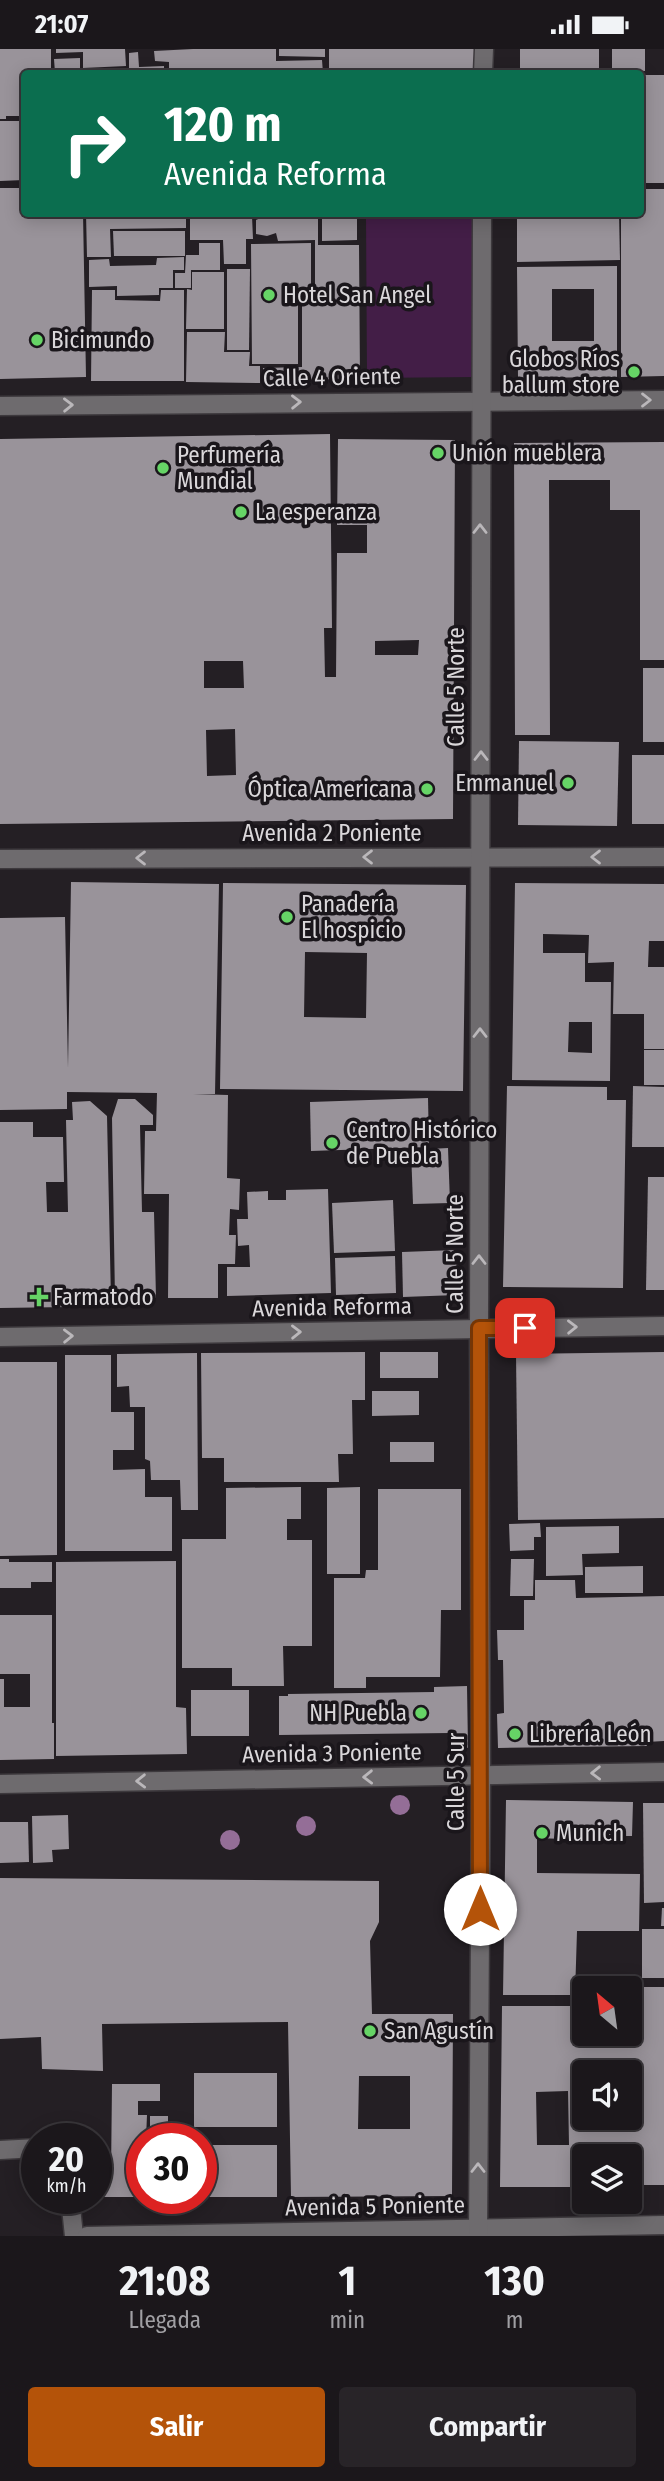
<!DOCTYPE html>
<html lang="es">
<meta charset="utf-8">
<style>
body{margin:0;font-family:"Fira Sans Condensed",sans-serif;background:#282428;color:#f1f3f6;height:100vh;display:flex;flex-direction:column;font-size:26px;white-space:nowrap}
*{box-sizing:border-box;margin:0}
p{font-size:23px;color:#a09fa3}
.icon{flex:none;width:38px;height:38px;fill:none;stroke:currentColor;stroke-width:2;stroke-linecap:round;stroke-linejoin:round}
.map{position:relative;height:2187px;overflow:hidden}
.panel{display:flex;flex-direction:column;background:#1b171b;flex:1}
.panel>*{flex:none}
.guide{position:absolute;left:21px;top:21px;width:623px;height:147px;border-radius:7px;box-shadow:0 4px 18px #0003,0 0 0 2px #39363a;background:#0b6e4f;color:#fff;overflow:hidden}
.needle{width:46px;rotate:331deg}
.tools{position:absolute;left:572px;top:1927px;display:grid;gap:14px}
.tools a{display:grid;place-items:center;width:70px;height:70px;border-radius:7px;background:#1b171b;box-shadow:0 4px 18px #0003,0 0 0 2px #39363a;font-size:35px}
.speed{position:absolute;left:21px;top:2074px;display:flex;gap:14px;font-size:35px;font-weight:700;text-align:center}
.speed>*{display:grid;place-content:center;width:91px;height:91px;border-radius:50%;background:#1b171b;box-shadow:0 4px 18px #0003,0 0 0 2px #39363a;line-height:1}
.speed small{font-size:18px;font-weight:400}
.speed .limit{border:10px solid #d22;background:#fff;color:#111}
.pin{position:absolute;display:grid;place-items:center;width:60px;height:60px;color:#fff;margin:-30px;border-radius:14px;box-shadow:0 4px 10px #0006}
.me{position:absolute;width:77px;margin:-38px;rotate:0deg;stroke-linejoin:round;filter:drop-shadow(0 0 5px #0008)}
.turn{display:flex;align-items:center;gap:24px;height:147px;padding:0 28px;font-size:32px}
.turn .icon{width:91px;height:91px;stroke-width:2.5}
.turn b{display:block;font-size:49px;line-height:60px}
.eta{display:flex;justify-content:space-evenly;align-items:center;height:119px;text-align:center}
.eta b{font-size:42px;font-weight:700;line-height:49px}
.button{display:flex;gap:14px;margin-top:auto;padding:14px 28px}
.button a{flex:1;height:80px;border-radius:7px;background:#b45309;color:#fff;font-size:28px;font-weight:700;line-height:80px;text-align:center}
.button a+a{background:#282428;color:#f1f3f6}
.status{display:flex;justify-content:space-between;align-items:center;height:49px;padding:0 35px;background:#1b171b;direction:ltr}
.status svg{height:19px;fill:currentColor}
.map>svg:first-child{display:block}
.green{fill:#431e47}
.building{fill:#99939a;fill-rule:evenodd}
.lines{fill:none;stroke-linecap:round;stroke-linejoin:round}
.minor-casing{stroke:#3d393d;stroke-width:21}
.minor{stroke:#6e6b6e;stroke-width:18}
.tree{fill:#946e97}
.oneway{stroke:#bab7ba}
.route-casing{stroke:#753606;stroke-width:18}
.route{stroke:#b45309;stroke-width:12}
.poi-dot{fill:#66d466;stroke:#1a161b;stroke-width:2.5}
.labels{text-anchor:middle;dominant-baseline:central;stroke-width:7;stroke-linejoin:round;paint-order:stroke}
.poi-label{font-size:23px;fill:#dad7da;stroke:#1a161b;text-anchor:start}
.street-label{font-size:23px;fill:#dad7da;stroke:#1a161b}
</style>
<div class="status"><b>21:07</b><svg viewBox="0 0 49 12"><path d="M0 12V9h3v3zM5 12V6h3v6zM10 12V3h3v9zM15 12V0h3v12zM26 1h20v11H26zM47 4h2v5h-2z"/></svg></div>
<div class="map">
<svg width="664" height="2187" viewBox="0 0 664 2187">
<rect width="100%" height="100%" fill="#241f24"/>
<!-- green -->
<polygon class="green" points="474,166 476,328 367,329 366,167"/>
<!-- building -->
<g class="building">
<polygon points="0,0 51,0 51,24 24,24 24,67 6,67 6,70 0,70"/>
<polygon points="56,0 125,0 126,17 83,19 83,3 56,4"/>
<polygon points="193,0 276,0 276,12 322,11 323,24 169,24 169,13 155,12 154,2"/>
<polygon points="279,0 325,0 325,8 279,7"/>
<rect x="329" y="0" width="148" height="21"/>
<rect x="520" y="0" width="79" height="24"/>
<polygon points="612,0 645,0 645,22 612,23"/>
<polygon points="138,3 139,18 164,17 164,24 55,24 54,10 80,9 80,21 129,19 129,4"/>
<rect x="640" y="26" width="24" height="108"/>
<polygon points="0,72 24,72 24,131 0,132"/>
<polygon points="0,139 24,139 24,164 83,164 86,328 0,330"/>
<polygon points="640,140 664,140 664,327 621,328 621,164 640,164"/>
<polygon points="86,164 186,164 186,179 110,180 111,208 87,208"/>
<polygon points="190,164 256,164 252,167 253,190 246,190 246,215 224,215 223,191 190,191"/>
<polygon points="265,164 318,164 318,196 359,196 360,330 263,331 263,319 302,318 302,252 315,252 315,191 278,192 276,184 267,187 256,185 256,171 265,167"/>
<polygon points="322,164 357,164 357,191 322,192"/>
<polygon points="517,164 619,164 620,211 517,213"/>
<polygon points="113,182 185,182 185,207 114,207"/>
<polygon points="199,194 220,194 220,221 191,221 191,239 175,239 175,224 185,224 186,206 199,206"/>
<polygon points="311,194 311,248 298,249 298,315 252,315 251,195"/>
<polygon points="184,208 184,221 173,221 173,239 159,239 159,246 117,247 117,237 89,238 89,211 109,210 110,217 156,216 157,209"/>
<path d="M617 217V328L518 329 517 218ZM552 240H594V292H552Z"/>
<polygon points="227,220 250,220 249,301 227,301"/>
<polygon points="192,223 224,223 224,280 186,280 187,240 192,241"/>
<polygon points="92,241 115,241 115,251 160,252 161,241 184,241 184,332 91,332"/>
<polygon points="187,283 225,283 224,303 250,303 249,317 260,317 260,334 186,333"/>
<path d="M330 385 332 579H324L325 628H336L337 504H367V476H337L338 390 455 391 453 770 0 775V390ZM419 591 418 606H375V592ZM204 612H243L244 639H204ZM235 680 236 726 207 727 206 681Z"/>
<polygon points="664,393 664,611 640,611 640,461 610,461 610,431 549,431 550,686 515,686 514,394"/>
<rect x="643" y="619" width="21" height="74"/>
<polygon points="519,692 619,693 617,777 518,776"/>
<rect x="632" y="706" width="32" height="69"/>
<polygon points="71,833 219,835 215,1045 193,1045 228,1046 227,1129 240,1130 239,1161 230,1160 229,1186 236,1186 235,1215 218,1215 218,1249 168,1249 169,1145 144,1145 145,1082 156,1082 157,1044 67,1043 67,1060 0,1061 0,869 65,868 68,1019"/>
<path d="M223 834 466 836 463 1042 220 1040ZM305 903 367 904 366 969 304 968Z"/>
<path d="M515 834 664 835V892H649L648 918H664V1000H644V965H613L614 913 588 914 589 886 543 885V904H585V933H611L610 1032 512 1031ZM569 973H592V1004L568 1003Z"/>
<rect x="644" y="1001" width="20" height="35"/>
<polygon points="507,1037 607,1038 607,1051 626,1051 623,1239 503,1238"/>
<polygon points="633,1037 664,1038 664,1098 632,1098"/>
<polygon points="428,1049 429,1098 311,1102 310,1053"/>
<polygon points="118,1050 135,1050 153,1066 153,1076 140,1076 142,1163 154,1163 156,1249 115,1250 112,1069"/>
<polygon points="90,1052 107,1067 111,1251 69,1253 68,1241 68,1258 0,1259 0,1073 33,1073 33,1088 63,1088 64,1133 46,1133 47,1163 68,1163 66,1071 73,1071 72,1053"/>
<polygon points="448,1099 450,1154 413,1155 411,1101"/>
<polygon points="648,1128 664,1128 664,1241 646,1241"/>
<polygon points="328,1140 331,1244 227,1247 227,1218 250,1218 249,1196 238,1197 237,1170 248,1170 247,1143 268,1142 268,1151 286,1151 286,1141"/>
<polygon points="393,1151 395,1202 334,1204 332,1154"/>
<polygon points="456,1201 457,1246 403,1248 402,1203"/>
<polygon points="395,1207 396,1244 336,1246 335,1209"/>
<polygon points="365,1303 365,1351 352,1351 353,1405 338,1405 339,1433 224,1433 224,1409 202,1409 201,1304"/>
<rect x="380" y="1303" width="58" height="26"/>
<polygon points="664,1303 664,1469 518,1471 516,1305"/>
<polygon points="197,1304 198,1461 181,1461 180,1431 151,1431 150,1412 145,1410 145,1358 130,1358 129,1337 117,1338 117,1305"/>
<polygon points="65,1306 111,1306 111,1363 134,1363 134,1401 113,1401 113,1421 145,1420 145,1448 172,1448 172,1502 65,1502"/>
<polygon points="0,1313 57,1313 57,1506 0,1507"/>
<polygon points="372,1342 419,1342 419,1366 372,1367"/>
<rect x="390" y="1393" width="44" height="20"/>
<polygon points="301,1438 301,1470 287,1470 287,1491 312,1491 312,1597 283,1597 284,1637 232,1637 232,1619 182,1619 182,1490 226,1490 226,1439"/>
<polygon points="360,1438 360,1525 327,1525 327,1439"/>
<polygon points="378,1440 461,1440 461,1561 441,1561 440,1628 366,1628 366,1639 334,1639 334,1529 365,1529 366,1521 378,1521"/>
<polygon points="540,1474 541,1488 534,1488 534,1501 510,1502 509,1475"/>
<polygon points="619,1477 619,1504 582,1505 583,1526 546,1527 546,1478"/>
<polygon points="0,1510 9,1510 9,1513 52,1513 52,1533 31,1533 31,1539 0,1539"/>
<polygon points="511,1510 534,1510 533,1547 510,1547"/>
<polygon points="176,1512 176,1658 186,1659 187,1705 56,1707 56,1513"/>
<polygon points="643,1517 643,1544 585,1544 585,1518"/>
<polygon points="535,1531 575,1531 576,1549 664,1547 664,1692 647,1693 647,1697 498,1699 497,1665 504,1664 503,1611 498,1611 497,1581 524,1581 524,1551 535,1551"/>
<polygon points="0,1566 52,1566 52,1674 54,1674 54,1710 0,1711 0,1630 4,1630 4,1658 30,1658 30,1625 0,1625"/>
<polygon points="467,1637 468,1699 450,1699 450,1684 279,1686 279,1647 288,1647 288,1645 434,1643 434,1638"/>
<rect x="191" y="1641" width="58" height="46"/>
<polygon points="506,1751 633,1753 632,1787 563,1787 563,1790 537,1789 537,1824 640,1825 639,1882 577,1882 575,1946 503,1946"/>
<polygon points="643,1754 664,1754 664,1853 644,1854"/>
<polygon points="68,1766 69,1800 52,1801 53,1813 33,1814 32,1767"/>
<polygon points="0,1773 28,1773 29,1813 0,1814"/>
<path d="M0 1829 379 1832V1873L370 1892 372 1965H453L452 2147 291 2148 288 1973 102 1975 103 2022 42 2020 41 1988 0 1990ZM359 2027H410V2080H358Z"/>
<polygon points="662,1859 664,1859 664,1877 661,1877"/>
<rect x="642" y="1880" width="22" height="49"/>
<path d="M630 1938H664V2136H630V2107H584V2138H500L502 1957H584V1984H630ZM584 2023H630V2068H584ZM568 2042 569 2096H537L536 2043Z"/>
<rect x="194" y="2024" width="83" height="54"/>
<polygon points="112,2035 160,2035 160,2052 138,2052 138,2066 147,2066 146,2090 142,2090 142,2148 96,2148 96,2125 111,2125"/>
<polygon points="150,2067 168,2067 168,2089 150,2090"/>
<rect x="201" y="2096" width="76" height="52"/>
</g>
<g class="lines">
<defs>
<g id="minor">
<polyline points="483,24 484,0"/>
<polyline points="0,357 664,351"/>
<polyline points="0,810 664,808"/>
<polyline points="0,1288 664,1277"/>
<polyline points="0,1735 664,1723"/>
<polyline points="0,2101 37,2099"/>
<polyline points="70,2149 74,2187"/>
<polyline points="87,2187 664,2176"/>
<polyline points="478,2187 481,1726 479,1279 482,164"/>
</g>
</defs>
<!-- minor casing -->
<use href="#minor" class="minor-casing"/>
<!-- minor -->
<use href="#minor" class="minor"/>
</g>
<!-- trees -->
<g class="tree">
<circle cx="400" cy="1756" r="10"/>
<circle cx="306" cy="1777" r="10"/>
<circle cx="230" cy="1791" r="10"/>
</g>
<!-- one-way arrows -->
<defs><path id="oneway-chevron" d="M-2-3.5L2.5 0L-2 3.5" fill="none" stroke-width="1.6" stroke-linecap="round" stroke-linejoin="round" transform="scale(1.75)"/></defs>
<g class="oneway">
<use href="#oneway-chevron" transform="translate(646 351)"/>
<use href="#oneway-chevron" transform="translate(296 353) rotate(-1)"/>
<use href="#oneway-chevron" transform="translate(68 356) rotate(-1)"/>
<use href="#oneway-chevron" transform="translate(480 480) rotate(-90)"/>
<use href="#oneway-chevron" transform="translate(481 707) rotate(-90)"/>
<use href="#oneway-chevron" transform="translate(368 808) rotate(180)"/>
<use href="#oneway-chevron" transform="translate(596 808) rotate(180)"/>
<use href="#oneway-chevron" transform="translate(141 809) rotate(180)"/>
<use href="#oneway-chevron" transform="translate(480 984) rotate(-90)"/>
<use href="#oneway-chevron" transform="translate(479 1211) rotate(-90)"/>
<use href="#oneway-chevron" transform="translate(572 1278) rotate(-1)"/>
<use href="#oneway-chevron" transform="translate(296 1283) rotate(-1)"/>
<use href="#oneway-chevron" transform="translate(68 1287) rotate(-1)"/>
<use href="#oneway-chevron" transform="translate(596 1724) rotate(179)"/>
<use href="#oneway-chevron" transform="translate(368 1728) rotate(179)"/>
<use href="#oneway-chevron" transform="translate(141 1732) rotate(179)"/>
<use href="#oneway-chevron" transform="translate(478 2119) rotate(-90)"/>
</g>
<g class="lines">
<defs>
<polyline id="route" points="480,1860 479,1279 525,1279"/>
</defs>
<!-- route casing -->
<use href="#route" class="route-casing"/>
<!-- route -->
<use href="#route" class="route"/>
</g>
<!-- markers -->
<g class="poi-dot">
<circle cx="269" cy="246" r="7"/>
<circle cx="37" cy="291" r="7"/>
<circle cx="634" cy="323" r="7"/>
<circle cx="438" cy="404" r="7"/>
<circle cx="163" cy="419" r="7"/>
<circle cx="241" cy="463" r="7"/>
<circle cx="568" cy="734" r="7"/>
<circle cx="427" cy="740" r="7"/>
<circle cx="287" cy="868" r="7"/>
<circle cx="332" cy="1094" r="7"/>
<path d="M35.5 1237.5h7v7h7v7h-7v7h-7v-7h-7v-7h7z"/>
<circle cx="421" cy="1664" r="7"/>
<circle cx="515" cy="1685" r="7"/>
<circle cx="542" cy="1784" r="7"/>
<circle cx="370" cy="1982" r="7"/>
</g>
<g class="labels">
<!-- poi labels -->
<g class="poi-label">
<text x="283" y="246">Hotel San Angel</text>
<text x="51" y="291">Bicimundo</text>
<text x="620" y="310" text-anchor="end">Globos Ríos<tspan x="620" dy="26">ballum store</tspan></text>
<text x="452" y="404">Unión mueblera</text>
<text x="177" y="406">Perfumería<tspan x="177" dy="26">Mundial</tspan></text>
<text x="255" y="463">La esperanza</text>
<text x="554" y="734" text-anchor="end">Emmanuel</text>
<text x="413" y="740" text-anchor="end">Óptica Americana</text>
<text x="301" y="855">Panadería<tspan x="301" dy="26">El hospicio</tspan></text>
<text x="346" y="1081">Centro Histórico<tspan x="346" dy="26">de Puebla</tspan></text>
<text x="53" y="1248">Farmatodo</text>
<text x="407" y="1664" text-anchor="end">NH Puebla</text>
<text x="529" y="1685">Librería León</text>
<text x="556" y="1784">Munich</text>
<text x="384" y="1982">San Agustín</text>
</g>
<!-- street labels -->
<g class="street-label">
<text transform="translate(332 328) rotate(-1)">Calle 4 Oriente</text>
<text transform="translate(456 638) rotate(-90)">Calle 5 Norte</text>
<text x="332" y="784">Avenida 2 Poniente</text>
<text transform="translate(455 1205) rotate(-90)">Calle 5 Norte</text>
<text transform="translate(332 1258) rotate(-1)">Avenida Reforma</text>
<text transform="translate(332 1704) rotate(-1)">Avenida 3 Poniente</text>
<text transform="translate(456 1733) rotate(-90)">Calle 5 Sur</text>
<text transform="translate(375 2157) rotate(-1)">Avenida 5 Poniente</text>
</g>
</g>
</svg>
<div class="tools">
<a><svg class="needle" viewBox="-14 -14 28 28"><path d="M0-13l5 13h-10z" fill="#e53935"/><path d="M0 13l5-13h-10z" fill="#a09fa3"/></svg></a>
<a><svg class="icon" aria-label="sound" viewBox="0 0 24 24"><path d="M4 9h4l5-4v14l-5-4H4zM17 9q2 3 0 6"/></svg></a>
<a><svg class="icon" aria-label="layers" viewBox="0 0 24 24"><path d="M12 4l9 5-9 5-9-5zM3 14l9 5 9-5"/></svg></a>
</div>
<div class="speed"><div>20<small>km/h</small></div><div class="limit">30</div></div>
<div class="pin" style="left:525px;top:1279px;background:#d93025"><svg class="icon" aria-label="arrive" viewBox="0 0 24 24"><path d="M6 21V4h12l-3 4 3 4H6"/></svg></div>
<svg class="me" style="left:480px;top:1860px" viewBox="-20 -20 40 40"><circle r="19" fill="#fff"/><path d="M0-13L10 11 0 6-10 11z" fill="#b45309"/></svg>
<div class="guide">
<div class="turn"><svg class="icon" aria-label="right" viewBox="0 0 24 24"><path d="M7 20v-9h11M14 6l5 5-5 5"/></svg><div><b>120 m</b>Avenida Reforma</div></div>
</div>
</div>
<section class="panel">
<div class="eta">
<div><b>21:08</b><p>Llegada</p></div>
<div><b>1</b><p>min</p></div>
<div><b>130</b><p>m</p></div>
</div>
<div class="button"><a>Salir</a><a>Compartir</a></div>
</section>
